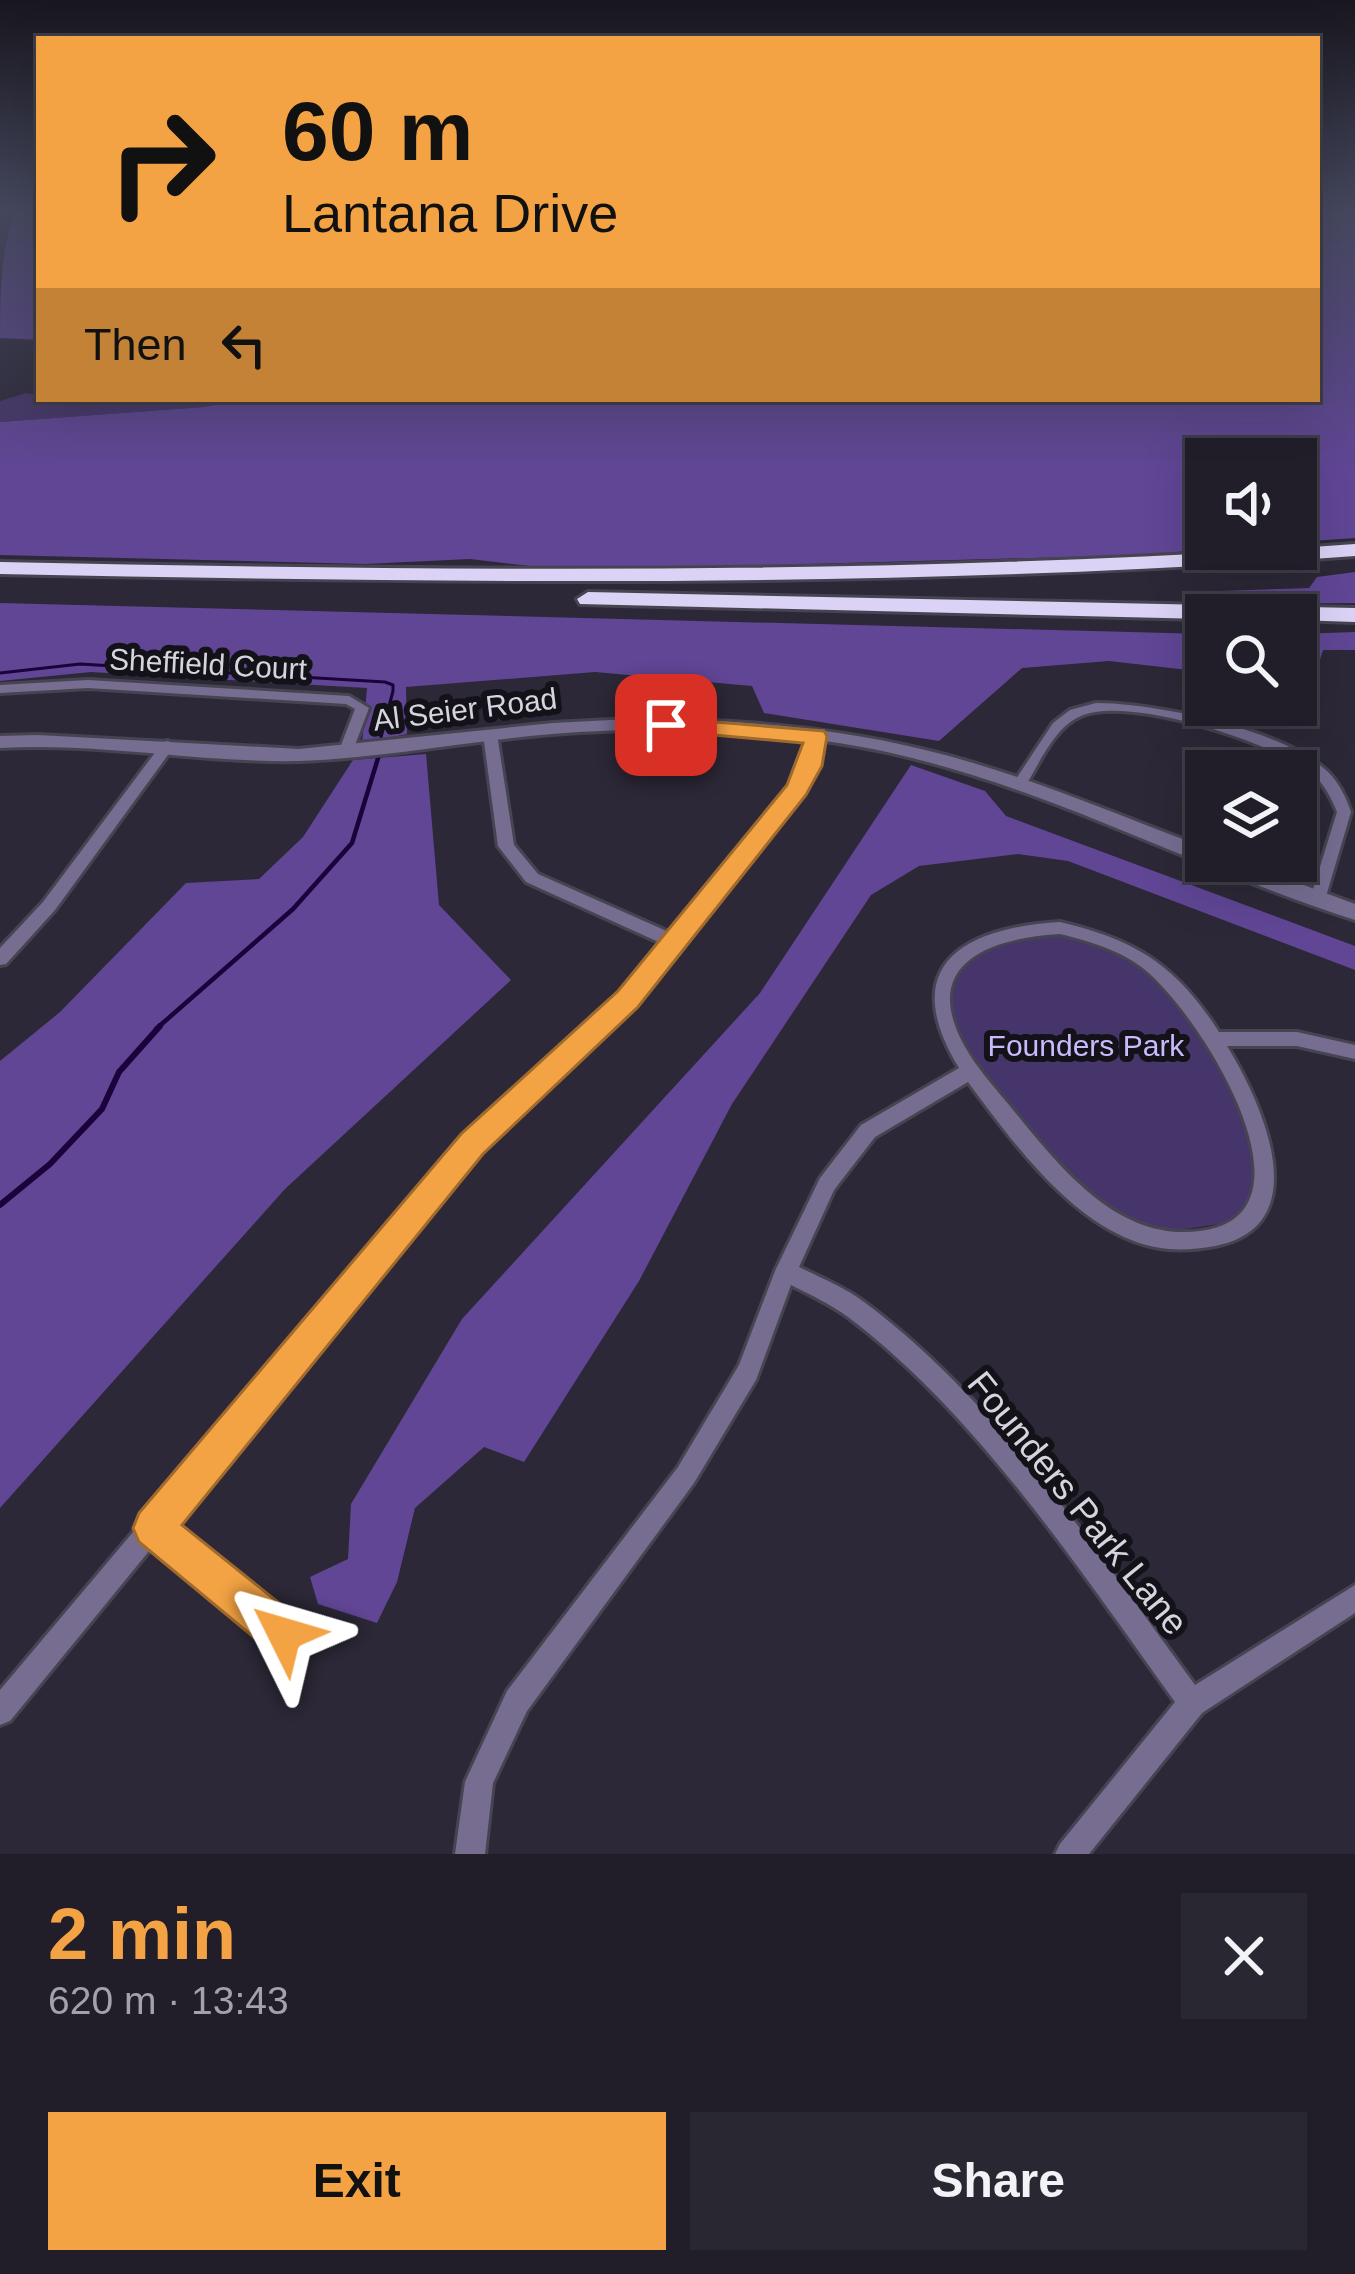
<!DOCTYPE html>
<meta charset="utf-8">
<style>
body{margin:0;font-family:Arial,sans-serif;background:#292731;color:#f1f3f6;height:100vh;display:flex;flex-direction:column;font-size:45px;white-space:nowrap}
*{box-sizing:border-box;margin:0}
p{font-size:39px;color:#a2a2a8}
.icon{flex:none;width:66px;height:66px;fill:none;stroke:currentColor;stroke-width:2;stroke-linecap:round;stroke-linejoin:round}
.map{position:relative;height:1854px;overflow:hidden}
.drawer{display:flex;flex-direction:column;background:#211e29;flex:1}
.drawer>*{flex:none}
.banner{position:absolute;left:36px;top:36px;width:1284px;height:366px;border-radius:0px;box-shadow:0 12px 48px #0002,0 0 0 3px #3e3c46;background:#f4a344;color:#111;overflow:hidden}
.fabs{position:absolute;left:1185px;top:438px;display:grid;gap:24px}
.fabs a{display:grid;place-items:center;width:132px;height:132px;border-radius:0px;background:#211e29;box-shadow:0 12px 48px #0002,0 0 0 3px #3e3c46;font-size:60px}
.pin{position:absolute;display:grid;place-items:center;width:102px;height:102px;color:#fff;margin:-51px;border-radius:24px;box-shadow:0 6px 18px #0006}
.me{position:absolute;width:132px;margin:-66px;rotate:310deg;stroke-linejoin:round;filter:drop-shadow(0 0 9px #0008)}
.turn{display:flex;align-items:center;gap:42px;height:252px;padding:0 48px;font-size:54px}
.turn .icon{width:156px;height:156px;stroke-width:2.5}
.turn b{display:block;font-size:84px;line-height:102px}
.then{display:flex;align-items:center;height:114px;padding:0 48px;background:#0003;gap:24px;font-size:45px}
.round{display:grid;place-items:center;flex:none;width:126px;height:126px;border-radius:0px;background:#292731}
.headline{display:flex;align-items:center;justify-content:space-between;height:204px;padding:0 48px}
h1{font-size:72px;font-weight:600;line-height:90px;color:#f4a344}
.cta{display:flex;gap:24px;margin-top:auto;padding:24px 48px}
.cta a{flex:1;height:138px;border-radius:0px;background:#f4a344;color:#111;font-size:48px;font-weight:600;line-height:138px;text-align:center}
.cta a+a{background:#292731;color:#f1f3f6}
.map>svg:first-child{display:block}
.green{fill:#46356a}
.forest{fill:#604695}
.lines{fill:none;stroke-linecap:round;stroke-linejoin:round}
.stream-far2{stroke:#1b023b;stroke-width:3}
.stream-far1{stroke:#1b023b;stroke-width:4.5}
.stream{stroke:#1b023b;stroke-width:6}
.minor-casing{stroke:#474452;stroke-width:6}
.tertiary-casing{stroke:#474452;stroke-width:6}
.motorway-casing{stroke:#474452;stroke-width:6}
.minor{fill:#766d91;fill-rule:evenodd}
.tertiary{fill:#766d91;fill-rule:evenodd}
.motorway{fill:#dbd2f6;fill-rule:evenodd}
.route{fill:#f4a344;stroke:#9f6a2c;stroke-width:3}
.labels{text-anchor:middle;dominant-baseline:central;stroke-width:12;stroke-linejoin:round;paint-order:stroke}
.street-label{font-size:30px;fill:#d6d4de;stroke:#141219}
.park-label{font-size:30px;fill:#cabafc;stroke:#141219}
.near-street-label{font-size:36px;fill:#d6d4de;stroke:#141219}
</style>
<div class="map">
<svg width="1355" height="1854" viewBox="0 0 1355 1854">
<rect width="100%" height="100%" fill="#2c2837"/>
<!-- green -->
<g class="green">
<polygon points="26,393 39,395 39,399 251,399 203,407 0,422 0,401"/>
<polygon points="1027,931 1068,933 1117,944 1153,969 1214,1040 1264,1158 1258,1197 1226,1223 1172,1231 1131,1221 1084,1189 970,1071 950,999 960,970 982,946"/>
</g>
<!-- forest -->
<g class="forest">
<path d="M20 210H39V340L0 338C0 302 0 231 20 210Z"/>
<polygon points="1355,210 1355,538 1296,542 1296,459 1206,459 1206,549 1213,549 1140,555 664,568 539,567 470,559 365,564 0,555 0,422 203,407 251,399 1317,399 1317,211"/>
<polygon points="1355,572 1355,603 1240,604 1187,596 1192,592 1309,588 1317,577"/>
<polygon points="0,603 1206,634 1206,672 1109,661 1022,668 939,741 764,713 752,686 595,672 406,687 407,734 362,743 367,688 91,672 0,681"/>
<polygon points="1355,632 1355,650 1323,650 1305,707 1296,704 1296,634"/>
<polygon points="426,754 439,905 511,980 285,1189 0,1508 0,1061 60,1012 186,883 259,879 303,837 353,760"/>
<polygon points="911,765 985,791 1006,816 1355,946 1355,970 1068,861 1018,854 919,866 871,895 732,1104 639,1281 524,1462 484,1447 415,1508 397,1582 377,1623 318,1604 310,1577 348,1559 351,1504 462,1319 760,993"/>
</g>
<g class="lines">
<!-- stream-far2 -->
<polyline class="stream-far2" points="0,673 80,664 385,682 393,685 393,691 379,745"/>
<!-- stream-far1 -->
<polyline class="stream-far1" points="156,1029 293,909 352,843 379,755"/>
<!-- stream -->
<polyline class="stream" points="0,1205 50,1164 102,1109 119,1072 160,1026"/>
<defs>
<g id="minor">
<polygon points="88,680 349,696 369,708 352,753 345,757 338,753 355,709 346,704 88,688 0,693 0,685"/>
<path d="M1096 703C1156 703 1285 730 1328 772 1339 783 1346 797 1351 812L1324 903 1318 905 1310 899 1337 812C1331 797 1324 784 1312 773 1272 742 1128 695 1081 716 1054 727 1039 765 1024 788H1014L1012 785 1053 723 1070 710Z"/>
<polygon points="490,730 497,734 514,845 538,874 671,933 791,786 803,766 810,734 820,734 822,737 817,766 802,792 634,1004 479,1150 170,1526 292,1625 296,1634 292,1643 283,1647 274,1643 154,1545 10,1721 0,1725 0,1690 465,1138 622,994 663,944 526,882 498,846 483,734"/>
<polygon points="168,741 175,745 173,748 55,910 6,964 0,965 0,948 43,902 163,742"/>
<path d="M1060 922C1136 940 1176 965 1219 1032H1297L1355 1045V1059L1297 1046H1227C1262 1103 1318 1226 1215 1246 1182 1252 1155 1251 1124 1237 1061 1209 1008 1136 968 1082L875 1137 834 1190 799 1267C821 1278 844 1287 864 1302 995 1399 1099 1554 1195 1685L1355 1585V1613L1202 1713 1089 1854H1055L1060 1844 1175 1702C1082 1573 976 1413 848 1317 830 1304 811 1295 791 1285L756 1380 694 1483 527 1711 493 1783 485 1854H455L465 1782 507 1691 678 1467 739 1365 775 1271 820 1178 861 1125 959 1068C897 966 962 928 1060 922ZM1060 934C1089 941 1120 950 1144 969 1203 1016 1339 1235 1180 1232 1106 1230 1052 1157 1009 1105 994 1087 977 1068 965 1047 918 963 990 938 1060 934Z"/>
</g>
<path id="tertiary" d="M631 719C729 719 826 726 921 749 1019 772 1112 813 1206 848V861H1239L1355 904V920C1197 870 1051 788 887 752 778 729 663 725 552 734 468 741 384 758 299 761 199 763 100 742 0 748V736L38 735 299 749 553 723Z"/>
<g id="motorway">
<path d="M1355 544V556C903 589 452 583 0 574V562C452 571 905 576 1355 544Z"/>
<polygon points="588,592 1355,608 1355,622 1296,620 1296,615 1206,619 580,604 577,599"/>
</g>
</defs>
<!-- minor casing -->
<use href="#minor" class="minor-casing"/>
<!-- tertiary casing -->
<use href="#tertiary" class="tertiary-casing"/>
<!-- motorway casing -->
<use href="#motorway" class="motorway-casing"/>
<!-- minor -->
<use href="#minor" class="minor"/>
<!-- tertiary -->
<use href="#tertiary" class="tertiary"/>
<!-- motorway -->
<use href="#motorway" class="motorway"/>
</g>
<!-- sky -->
<linearGradient id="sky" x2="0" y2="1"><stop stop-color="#18161e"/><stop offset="0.45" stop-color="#45485e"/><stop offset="1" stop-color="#45485e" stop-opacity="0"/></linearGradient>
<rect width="1355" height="469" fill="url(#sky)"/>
<!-- route -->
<polygon class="route" points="666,718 824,731 827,736 822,766 806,795 638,1007 483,1154 182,1525 299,1619 305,1634 299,1649 284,1656 268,1649 139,1542 133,1528 139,1513 461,1134 618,991 787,785 803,743 658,730 654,725"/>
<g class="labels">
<!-- street labels -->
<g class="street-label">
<text transform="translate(208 664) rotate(3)">Sheffield Court</text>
<text transform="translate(465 709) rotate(-7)">Al Seier Road</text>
</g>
<!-- park labels -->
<g class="park-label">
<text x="1086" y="1045">Founders Park</text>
</g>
<!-- near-street labels -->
<g class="near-street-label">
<text transform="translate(1078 1503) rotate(51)">Founders Park Lane</text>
</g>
</g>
</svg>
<div class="fabs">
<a><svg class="icon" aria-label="sound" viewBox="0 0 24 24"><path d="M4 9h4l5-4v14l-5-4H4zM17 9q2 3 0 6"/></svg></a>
<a><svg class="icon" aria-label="search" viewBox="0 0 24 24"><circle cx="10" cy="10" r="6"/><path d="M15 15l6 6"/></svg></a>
<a><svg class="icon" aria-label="layers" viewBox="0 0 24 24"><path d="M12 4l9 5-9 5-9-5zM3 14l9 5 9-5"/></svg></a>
</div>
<div class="pin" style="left:666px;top:725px;background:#d93025"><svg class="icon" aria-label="arrive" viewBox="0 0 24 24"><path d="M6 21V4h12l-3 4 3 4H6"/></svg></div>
<svg class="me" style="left:284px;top:1634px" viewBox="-20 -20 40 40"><path d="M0-17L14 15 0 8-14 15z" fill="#f4a344" stroke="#fff" stroke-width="4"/></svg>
<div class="banner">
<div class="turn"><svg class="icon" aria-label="right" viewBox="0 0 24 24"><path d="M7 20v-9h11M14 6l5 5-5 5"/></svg><div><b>60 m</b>Lantana Drive</div></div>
<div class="then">Then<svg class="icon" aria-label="left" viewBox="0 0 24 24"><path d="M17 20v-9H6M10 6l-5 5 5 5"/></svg></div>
</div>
</div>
<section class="drawer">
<div class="headline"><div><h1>2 min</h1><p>620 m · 13:43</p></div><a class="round"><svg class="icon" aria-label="close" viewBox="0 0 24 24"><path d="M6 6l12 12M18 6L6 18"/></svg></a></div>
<div class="cta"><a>Exit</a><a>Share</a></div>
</section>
